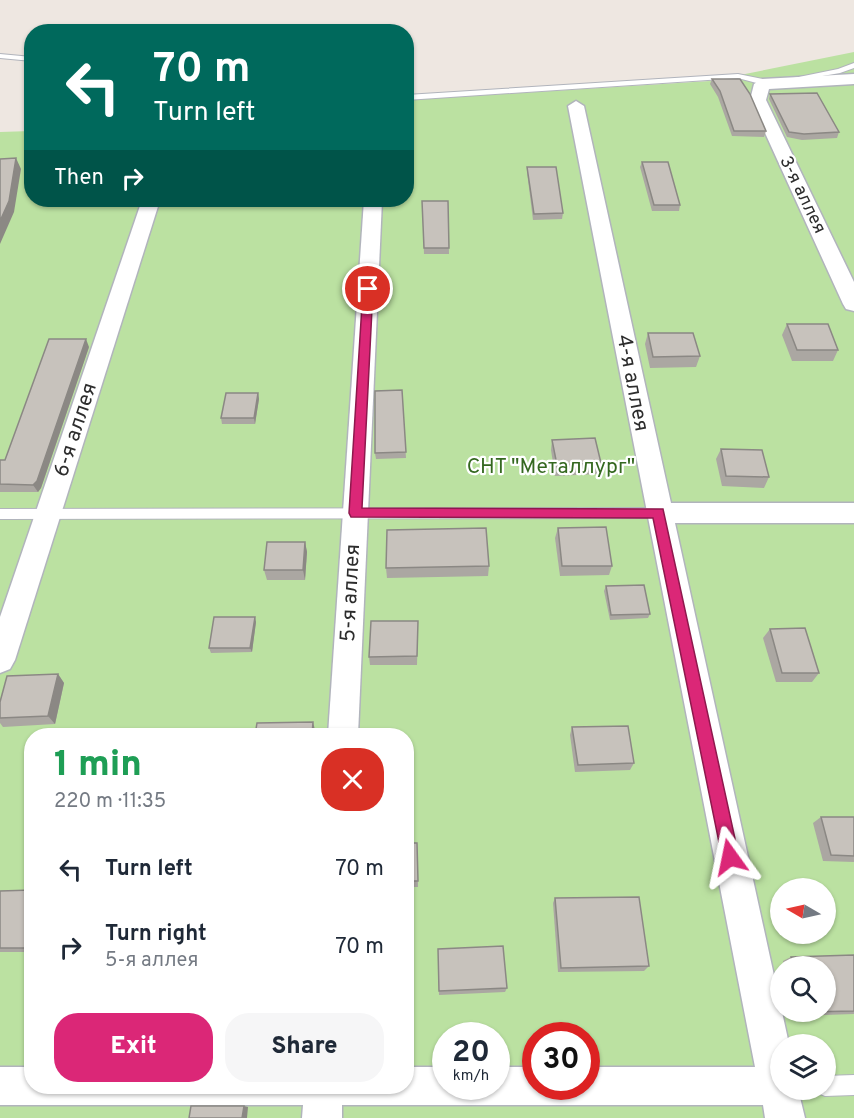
<!DOCTYPE html>
<meta charset="utf-8">
<style>
body{margin:0;font-family:Overpass,sans-serif;background:#f6f6f7;color:#1f2937;height:100vh;display:flex;flex-direction:column;font-size:22px;white-space:nowrap}
*{box-sizing:border-box;margin:0}
p{font-size:20px;color:#747a83}
.icon{flex:none;width:33px;height:33px;fill:none;stroke:currentColor;stroke-width:2;stroke-linecap:round;stroke-linejoin:round}
.map{position:relative;flex:1;overflow:hidden}
.side{position:absolute;left:24px;top:728px;width:390px;height:366px;display:flex;flex-direction:column;background:#fff;border-radius:24px;box-shadow:0 2px 4px #0004}
.side>*{flex:none}
.top-card{position:absolute;left:24px;top:24px;width:390px;height:183px;border-radius:24px;box-shadow:0 2px 4px #0004;background:#00695c;color:#fff;overflow:hidden}
.needle{width:39px;rotate:279deg}
.tools{position:absolute;left:770px;top:878px;display:grid;gap:12px}
.tools a{display:grid;place-items:center;width:66px;height:66px;border-radius:50%;background:#fff;box-shadow:0 2px 4px #0004;font-size:30px}
.speed{position:absolute;left:432px;top:1022px;display:flex;gap:12px;font-size:30px;font-weight:700;text-align:center}
.speed>*{display:grid;place-content:center;width:78px;height:78px;border-radius:50%;background:#fff;box-shadow:0 2px 4px #0004;line-height:1}
.speed small{font-size:15px;font-weight:400}
.speed .limit{border:9px solid #d22;background:#fff;color:#111}
.pin{position:absolute;display:grid;place-items:center;width:51px;height:51px;color:#fff;margin:-26px;border:3px solid #fff;border-radius:50%;box-shadow:0 2px 6px #0007}
.me{position:absolute;width:66px;margin:-33px;rotate:348deg;stroke-linejoin:round;filter:drop-shadow(0 0 4px #0008)}
.turn{display:flex;align-items:center;gap:21px;height:126px;padding:0 30px;font-size:27px}
.turn .icon{width:78px;height:78px;stroke-width:2.5}
.turn b{display:block;font-size:42px;line-height:51px}
.then{display:flex;align-items:center;height:57px;padding:0 30px;background:#0003;gap:12px;font-size:22px}
.round{display:grid;place-items:center;flex:none;width:63px;height:63px;border-radius:24px;background:#f6f6f7}
.summary{display:flex;align-items:center;justify-content:space-between;height:102px;padding:0 30px}
h1{font-size:36px;font-weight:800;line-height:45px;color:#1e9e55}
.primary-button{display:flex;gap:12px;margin-top:auto;padding:12px 30px}
.primary-button a{flex:1;height:69px;border-radius:24px;background:#db2777;color:#fff;font-size:24px;font-weight:800;line-height:69px;text-align:center}
.primary-button a+a{background:#f6f6f7;color:#1f2937}
ul{padding:0;list-style:none}
li{display:flex;align-items:center;gap:18px;height:78px;padding:0 30px}
li div{flex:1}
li b{display:block;font-size:22px}
li em{font-style:normal}
.map>svg:first-child{display:block}
.green{fill:#bbe1a1;fill-rule:evenodd}
.lines{fill:none;stroke-linecap:round;stroke-linejoin:round}
.service-casing{stroke:#b1b4bc;stroke-width:2}
.minor-casing{stroke:#b1b4bc;stroke-width:3}
.service{fill:#fff;fill-rule:evenodd}
.minor{fill:#fff;fill-rule:evenodd}
.wall{fill:#aba7a2}
.shaded-wall{fill:#8b8884}
.building{fill:#c7c2bc;stroke:#8b8884;stroke-width:1.5}
.route{fill:#db2777;stroke:#8e194d;stroke-width:1.5}
.labels{text-anchor:middle;dominant-baseline:central;stroke-width:4.5;stroke-linejoin:round;paint-order:stroke}
.far-street-label{font-size:18px;fill:#2d2d2d;stroke:#fff}
.street-label{font-size:21px;fill:#2d2d2d;stroke:#fff}
.park-label{font-size:21px;fill:#34681f;stroke:#fff}
</style>
<div class="map">
<svg width="854" height="1118" viewBox="0 0 854 1118">
<rect width="100%" height="100%" fill="#eee7e1"/>
<!-- green -->
<path class="green" d="M854 52V1118H0V132L31 131 32 200H406L407 100 710 81ZM32 735H406V1086H32ZM780 888H825V933H780ZM780 966H825V1011H780ZM446 1035H496V1086H446ZM536 1035H586V1086H536ZM780 1044H825V1089H780Z"/>
<g class="lines">
<defs>
<g id="service">
<polygon points="0,54 32,57 32,61 0,58"/>
<polygon points="854,63 854,68 840,73 793,81 789,79 838,69"/>
<polygon points="738,74 778,82 764,85 738,78 406,100 406,95"/>
<polygon points="659,508 665,513 659,518 0,519 0,509"/>
<polygon points="854,1075 854,1095 825,1096 818,1093 817,1089 825,1089 825,1076"/>
</g>
<g id="minor">
<polygon points="854,74 854,84 769,89 766,100 854,282 854,311 846,309 843,304 750,100 754,84 762,79"/>
<polygon points="576,101 584,106 671,503 854,503 854,523 675,523 789,1044 780,1044 780,1089 798,1089 805,1118 765,1118 763,1105 342,1105 342,1118 302,1118 303,1105 0,1105 0,1067 32,1067 32,1086 406,1086 406,1067 446,1067 446,1086 496,1086 496,1067 536,1067 536,1086 586,1086 586,1067 755,1067 568,106"/>
<polygon points="142,200 160,200 15,660 10,669 0,673 0,617"/>
<polygon points="364,200 382,200 358,735 328,735"/>
</g>
</defs>
<!-- service casing -->
<use href="#service" class="service-casing"/>
<!-- minor casing -->
<use href="#minor" class="minor-casing"/>
<!-- service -->
<use href="#service" class="service"/>
<!-- minor -->
<use href="#minor" class="minor"/>
</g>
<!-- wall -->
<g class="wall">
<polygon points="712,79 766,131 764,137 732,136 718,97 710,84"/>
<polygon points="770,94 839,132 837,138 802,140 787,137 769,99"/>
<polygon points="642,162 680,205 679,211 652,211 640,167"/>
<polygon points="527,167 563,213 562,219 533,220 527,172"/>
<polygon points="422,201 448,201 449,254 424,254"/>
<polygon points="787,324 838,350 833,361 792,361 782,335"/>
<polygon points="648,333 700,356 696,367 650,368 645,344"/>
<polygon points="89,347 41,488 38,492 0,492 0,460 5,460"/>
<polygon points="402,390 406,458 376,459 375,453"/>
<polygon points="258,393 259,399 255,424 222,424 221,418"/>
<polygon points="552,440 601,463 598,474 555,476 551,450"/>
<polygon points="721,449 769,477 764,488 722,486 716,459"/>
<polygon points="558,528 612,566 609,575 560,576 555,538"/>
<polygon points="305,542 307,552 305,580 267,580 264,570"/>
<polygon points="489,566 488,576 387,578 386,568"/>
<polygon points="606,586 650,614 648,618 610,620 604,591"/>
<polygon points="418,621 417,665 370,665 369,657"/>
<polygon points="256,622 252,652 211,653 209,648"/>
<polygon points="770,629 819,673 812,682 776,682 763,638"/>
<polygon points="58,674 64,683 55,724 3,727 0,723 0,702"/>
<polygon points="572,727 634,763 630,770 575,772 570,735"/>
<polygon points="821,817 854,817 854,862 823,861 813,823"/>
<polygon points="406,843 417,843 418,887 406,887"/>
<polygon points="32,890 32,952 0,952 0,891"/>
<polygon points="555,898 649,966 644,971 558,972 553,903"/>
<polygon points="438,953 507,988 505,992 439,995"/>
<polygon points="854,955 854,1014 795,1016 794,1011 825,1011 825,966 784,966 783,961 791,957"/>
</g>
<!-- shaded-wall -->
<g class="shaded-wall">
<polygon points="16,158 21,169 14,212 0,244 0,221"/>
<polygon points="86,339 89,347 41,488 38,492 33,485"/>
<polygon points="258,393 259,399 255,424 254,418"/>
<polygon points="305,542 307,552 305,580 303,570"/>
<polygon points="255,617 256,622 252,652 250,648"/>
<polygon points="58,674 64,683 55,724 48,716"/>
<polygon points="313,722 315,730 315,735 312,735"/>
<polygon points="244,1106 248,1107 247,1118 242,1118"/>
</g>
<!-- building -->
<g class="building">
<polygon points="712,79 740,79 750,94 766,131 734,131 720,91"/>
<polygon points="817,93 839,132 804,134 789,132 770,94"/>
<polygon points="16,158 9,201 0,221 0,159"/>
<polygon points="642,162 668,162 680,205 654,205"/>
<polygon points="527,167 556,167 563,213 534,214"/>
<polygon points="422,201 448,201 449,248 424,248"/>
<polygon points="787,324 828,324 838,350 797,350"/>
<polygon points="648,333 693,333 700,356 653,357"/>
<polygon points="49,339 86,339 37,481 33,485 0,484 0,460 5,460"/>
<polygon points="402,390 406,452 375,453 375,391"/>
<polygon points="226,393 258,393 254,418 221,418"/>
<polygon points="595,438 601,463 557,465 552,440"/>
<polygon points="721,449 762,450 769,477 726,476"/>
<polygon points="606,527 612,566 562,566 558,528"/>
<polygon points="486,528 489,566 386,568 387,530"/>
<polygon points="267,542 305,542 303,570 264,570"/>
<polygon points="644,585 650,614 611,615 606,586"/>
<polygon points="214,617 255,617 250,648 209,648"/>
<polygon points="371,621 418,621 417,656 369,657"/>
<polygon points="805,628 819,673 782,673 770,629"/>
<polygon points="58,674 48,716 0,718 0,702 7,676"/>
<polygon points="313,722 312,735 255,735 257,723"/>
<polygon points="628,726 634,763 578,765 572,727"/>
<polygon points="821,817 854,817 854,856 831,855"/>
<polygon points="406,843 417,843 418,881 406,881"/>
<polygon points="32,890 32,942 30,948 0,948 0,891"/>
<polygon points="639,897 649,966 561,968 555,898"/>
<polygon points="503,946 507,988 439,991 438,949"/>
<polygon points="854,955 854,1011 804,1012 804,1011 825,1011 825,966 793,966 791,957"/>
<polygon points="191,1106 244,1106 242,1118 189,1118"/>
</g>
<!-- route -->
<polygon class="route" points="368,286 373,289 362,508 663,509 739,857 737,863 730,865 724,863 722,857 653,518 351,517 349,513 363,289"/>
<g class="labels">
<!-- far-street labels -->
<g class="far-street-label">
<text transform="translate(802 195) rotate(64)">3-я аллея</text>
</g>
<!-- street labels -->
<g class="street-label">
<text transform="translate(632 383) rotate(79)">4-я аллея</text>
<text transform="translate(76 430) rotate(-72)">6-я аллея</text>
<text transform="translate(351 593) rotate(-87)">5-я аллея</text>
</g>
<!-- park labels -->
<g class="park-label">
<text x="551" y="467">СНТ "Металлург"</text>
</g>
</g>
</svg>
<div class="tools">
<a><svg class="needle" viewBox="-14 -14 28 28"><path d="M0-13l5 13h-10z" fill="#e53935"/><path d="M0 13l5-13h-10z" fill="#747a83"/></svg></a>
<a><svg class="icon" aria-label="search" viewBox="0 0 24 24"><circle cx="10" cy="10" r="6"/><path d="M15 15l6 6"/></svg></a>
<a><svg class="icon" aria-label="layers" viewBox="0 0 24 24"><path d="M12 4l9 5-9 5-9-5zM3 14l9 5 9-5"/></svg></a>
</div>
<div class="speed"><div>20<small>km/h</small></div><div class="limit">30</div></div>
<div class="pin" style="left:368px;top:289px;background:#d93025"><svg class="icon" aria-label="arrive" viewBox="0 0 24 24"><path d="M6 21V4h12l-3 4 3 4H6"/></svg></div>
<svg class="me" style="left:730px;top:857px" viewBox="-20 -20 40 40"><path d="M0-17L14 15 0 8-14 15z" fill="#db2777" stroke="#fff" stroke-width="4"/></svg>
<div class="top-card">
<div class="turn"><svg class="icon" aria-label="left" viewBox="0 0 24 24"><path d="M17 20v-9H6M10 6l-5 5 5 5"/></svg><div><b>70 m</b>Turn left</div></div>
<div class="then">Then<svg class="icon" aria-label="right" viewBox="0 0 24 24"><path d="M7 20v-9h11M14 6l5 5-5 5"/></svg></div>
</div>
<section class="side">
<div class="summary"><div><h1>1 min</h1><p>220 m · 11:35</p></div><a class="round" style="background:#d93025;color:#fff"><svg class="icon" aria-label="close" viewBox="0 0 24 24"><path d="M6 6l12 12M18 6L6 18"/></svg></a></div>
<ul>
<li><svg class="icon" aria-label="left" viewBox="0 0 24 24"><path d="M17 20v-9H6M10 6l-5 5 5 5"/></svg><div><b>Turn left</b></div><em>70 m</em></li>
<li><svg class="icon" aria-label="right" viewBox="0 0 24 24"><path d="M7 20v-9h11M14 6l5 5-5 5"/></svg><div><b>Turn right</b><p>5-я аллея</p></div><em>70 m</em></li>
</ul>
<div class="primary-button"><a>Exit</a><a>Share</a></div>
</section>
</div>
